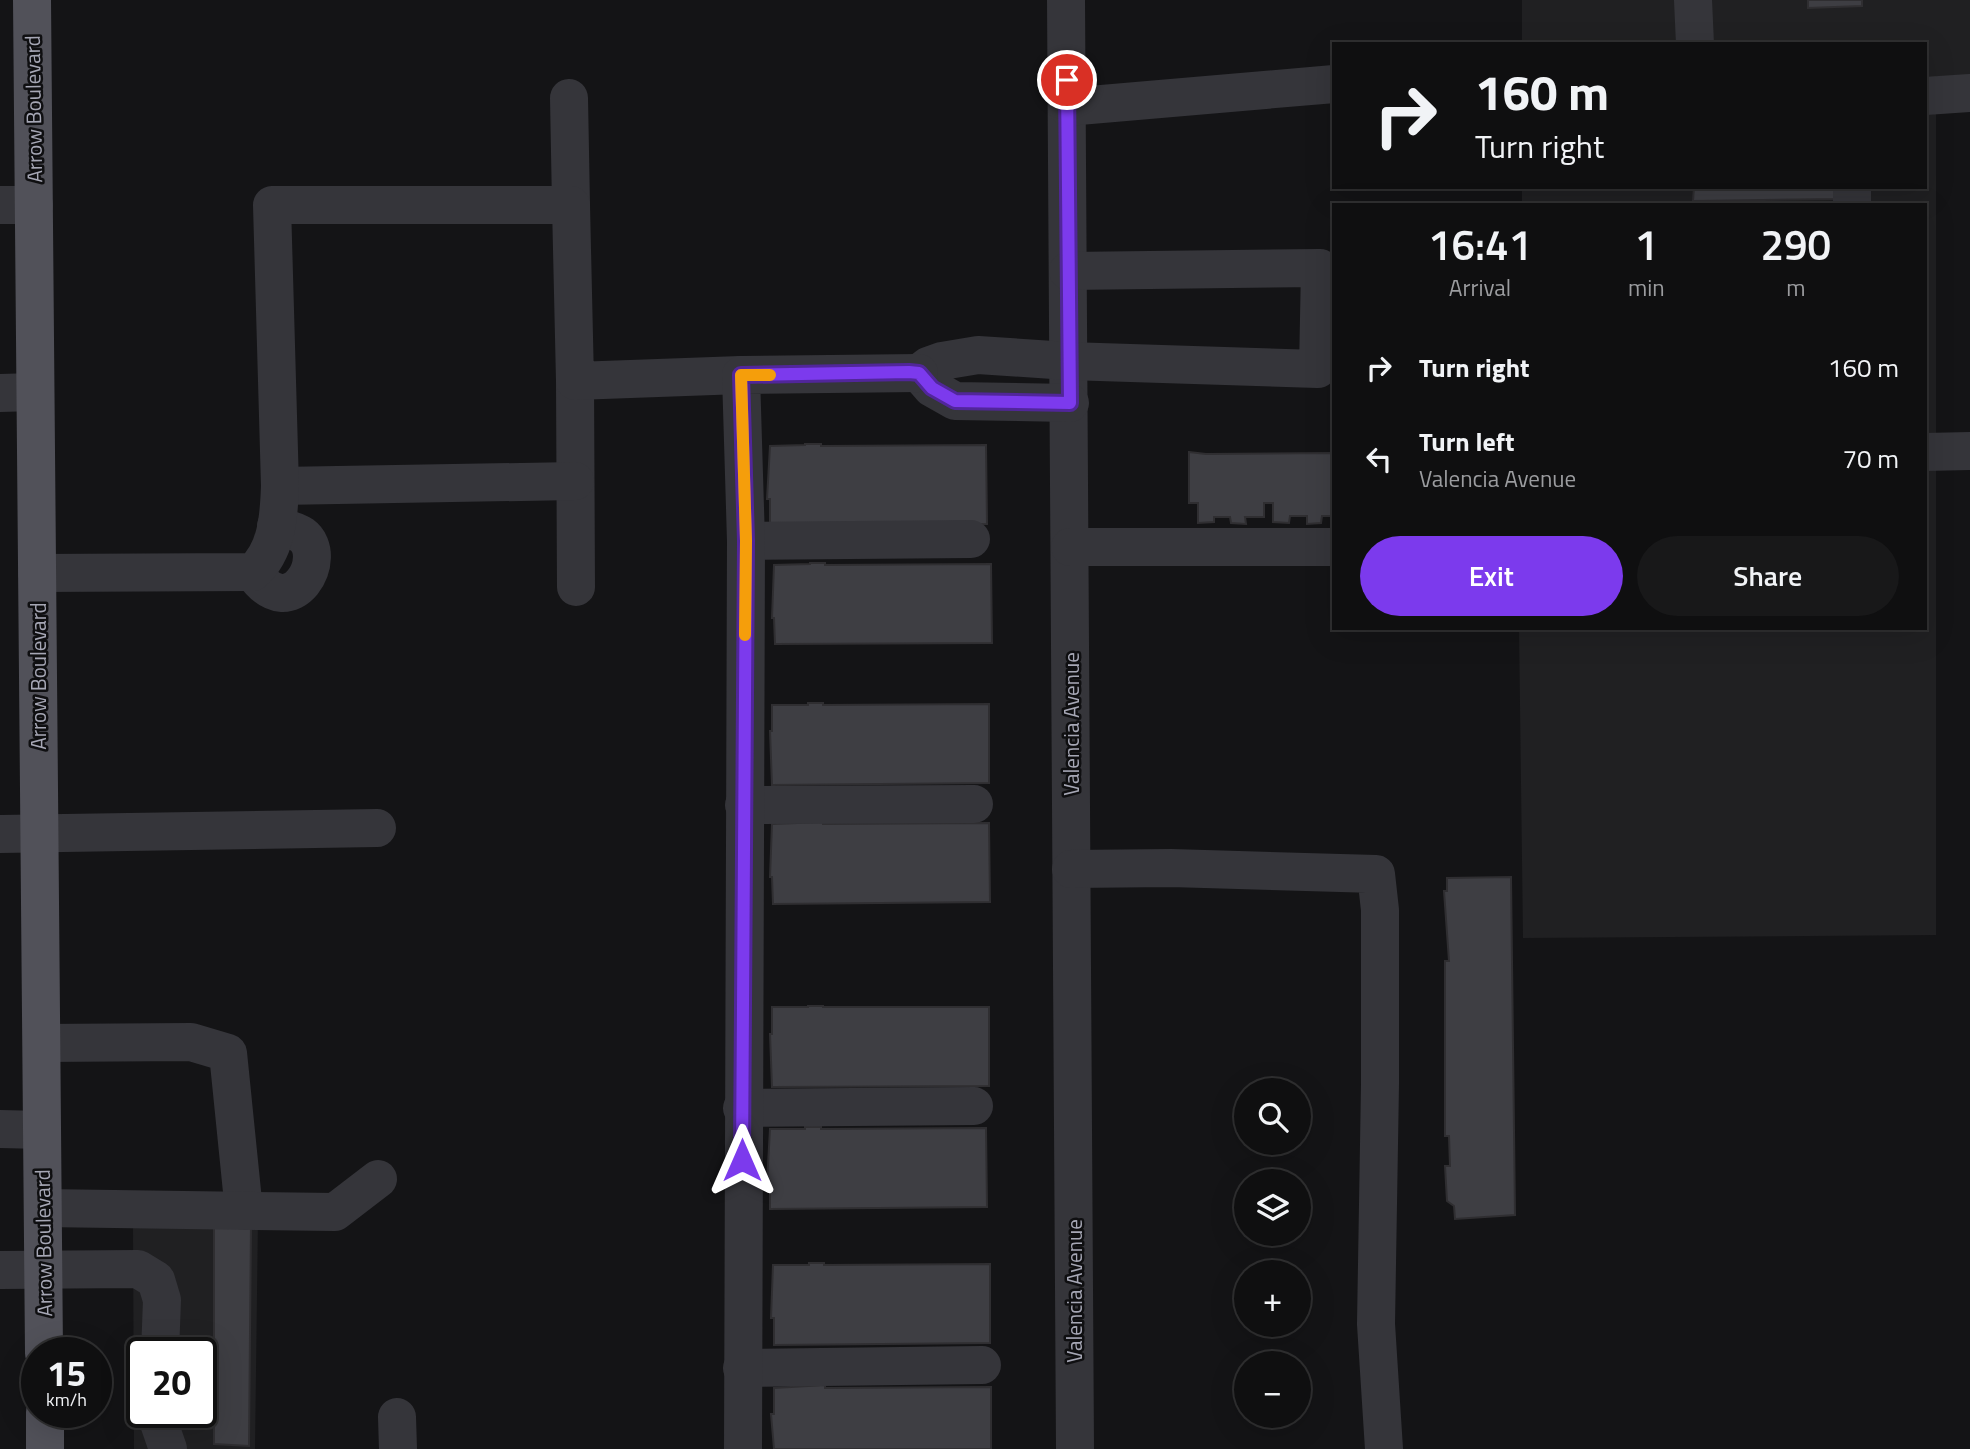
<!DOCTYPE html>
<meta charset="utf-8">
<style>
body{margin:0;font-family:"Titillium Web",sans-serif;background:#181819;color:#f1f3f6;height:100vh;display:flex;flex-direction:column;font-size:26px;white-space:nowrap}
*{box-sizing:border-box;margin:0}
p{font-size:23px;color:#9b9c9f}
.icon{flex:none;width:38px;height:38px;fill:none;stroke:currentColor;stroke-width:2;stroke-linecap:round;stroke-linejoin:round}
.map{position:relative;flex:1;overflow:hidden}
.side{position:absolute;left:1332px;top:203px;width:595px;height:427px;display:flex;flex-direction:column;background:#0f0f10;border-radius:0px;box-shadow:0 7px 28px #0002,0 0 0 2px #2f2f30}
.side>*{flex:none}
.banner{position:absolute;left:1332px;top:42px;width:595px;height:147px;border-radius:0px;box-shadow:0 7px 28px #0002,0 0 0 2px #2f2f30;background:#0f0f10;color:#f1f3f6;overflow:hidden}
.tools{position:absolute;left:1234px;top:1078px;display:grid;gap:14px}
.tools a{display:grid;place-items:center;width:77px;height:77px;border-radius:50%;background:#0f0f10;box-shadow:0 7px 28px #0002,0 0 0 2px #2f2f30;font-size:35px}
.speed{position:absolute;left:21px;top:1337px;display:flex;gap:14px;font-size:35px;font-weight:700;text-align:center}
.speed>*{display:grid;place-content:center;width:91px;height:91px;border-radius:50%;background:#0f0f10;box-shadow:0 7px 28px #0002,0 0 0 2px #2f2f30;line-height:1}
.speed small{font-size:18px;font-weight:400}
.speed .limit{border:4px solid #111;border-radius:10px;background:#fff;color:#111}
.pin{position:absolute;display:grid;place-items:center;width:60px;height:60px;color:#fff;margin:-30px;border:4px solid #fff;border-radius:50%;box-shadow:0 2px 7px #0007}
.me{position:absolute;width:77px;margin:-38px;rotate:0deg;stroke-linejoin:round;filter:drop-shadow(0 0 5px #0008)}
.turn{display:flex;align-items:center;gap:24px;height:147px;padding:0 28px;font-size:32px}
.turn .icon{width:91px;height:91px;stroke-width:2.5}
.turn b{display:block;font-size:49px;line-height:60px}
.eta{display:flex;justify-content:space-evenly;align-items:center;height:119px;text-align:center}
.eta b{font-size:42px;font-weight:600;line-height:49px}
.cta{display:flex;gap:14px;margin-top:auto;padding:14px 28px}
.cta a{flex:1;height:80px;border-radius:42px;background:#7c3aed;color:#fff;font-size:28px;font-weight:600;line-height:80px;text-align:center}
.cta a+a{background:#181819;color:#f1f3f6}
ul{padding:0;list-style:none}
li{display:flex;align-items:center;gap:21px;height:91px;padding:0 28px}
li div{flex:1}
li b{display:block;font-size:26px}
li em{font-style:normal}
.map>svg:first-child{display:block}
.built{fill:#202022;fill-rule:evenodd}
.building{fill:#3e3e43;stroke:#2f2e31;stroke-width:2}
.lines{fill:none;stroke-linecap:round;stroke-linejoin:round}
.minor{stroke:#35353a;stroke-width:38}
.major{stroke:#515159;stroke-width:38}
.route-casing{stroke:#51269a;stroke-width:18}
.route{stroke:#7c3aed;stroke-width:12}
.slow{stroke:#f59e0b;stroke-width:12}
.labels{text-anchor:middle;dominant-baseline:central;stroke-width:5;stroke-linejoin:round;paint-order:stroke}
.street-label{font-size:21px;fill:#a6a7b5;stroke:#0f0f11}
</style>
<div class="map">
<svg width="1970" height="1449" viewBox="0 0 1970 1449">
<rect width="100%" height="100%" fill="#141416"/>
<!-- built -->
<g class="built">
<polygon points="1522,0 1970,0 1970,82 1936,76 1936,935 1523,938 1519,628 1925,628 1925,205 1522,205 1522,187 1925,187 1925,44 1522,44"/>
<path d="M258 1218 255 1449H134L133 1227ZM142 1353H201V1412H142Z"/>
</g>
<!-- building -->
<g class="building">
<polygon points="1808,0 1862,0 1862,6 1808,8"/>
<polygon points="1694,187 1837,187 1836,199 1693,201"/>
<polygon points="805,444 821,444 821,446 986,445 987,524 770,525 770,499 767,499 770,446 805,445"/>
<polygon points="1189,452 1206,454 1334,453 1334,516 1322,516 1321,523 1307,524 1307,516 1290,516 1289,523 1273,522 1273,503 1264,503 1264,517 1245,517 1246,524 1231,523 1230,517 1214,517 1214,522 1198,523 1198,503 1189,503"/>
<polygon points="810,563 825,563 825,565 991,564 992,643 775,644 774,618 772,618 774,565 810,564"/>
<polygon points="808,703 823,703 823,705 989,704 989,783 772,785 770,731 772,731 772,705 808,705"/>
<polygon points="823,822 823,824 989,823 990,902 773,904 772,877 770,877 772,824"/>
<polygon points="1511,877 1515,1215 1455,1219 1454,1206 1447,1201 1445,1166 1450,1166 1449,1136 1445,1136 1445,961 1449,961 1444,891 1447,891 1447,878"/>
<polygon points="808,1006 823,1006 823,1007 989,1007 989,1086 772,1087 770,1034 772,1034 772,1007 808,1007"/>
<polygon points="805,1127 821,1127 821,1129 986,1128 987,1207 770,1209 770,1182 767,1183 770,1129 805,1129"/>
<polygon points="251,1224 249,1446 214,1444 214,1226"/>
<polygon points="809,1263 824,1263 824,1265 990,1264 990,1343 774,1345 774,1318 771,1318 773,1265 809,1265"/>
<polygon points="825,1385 825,1388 991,1387 991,1449 774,1449 771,1414 774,1414 774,1388"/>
</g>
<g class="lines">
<!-- minor -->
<g class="minor">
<polyline points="1066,0 1075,1449"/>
<polyline points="1693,0 1695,44"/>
<polyline points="1925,96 1970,93"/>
<polyline points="569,98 571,205"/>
<polyline points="1067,107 1334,84"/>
<polyline points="0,205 34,205"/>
<polyline points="1852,205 1852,187"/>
<polyline points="1068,271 1320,268 1318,369 1068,361 978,355 942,361 928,366 919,373 932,388 955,401 1070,403"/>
<polyline points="575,381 576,587"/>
<polyline points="0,393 35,392"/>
<polyline points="1925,452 1970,451"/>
<polyline points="280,486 575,481"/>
<polyline points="746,541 971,539"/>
<polyline points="1070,547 1334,547"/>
<path d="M253 572C291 628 331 556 302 535 295 530 284 528 276 526"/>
<path d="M37 573 253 572C277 551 279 516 280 486L272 205H571L575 381 741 375"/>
<polyline points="744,805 974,804"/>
<polyline points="0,834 377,828"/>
<polyline points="1071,869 1171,868 1376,874 1380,910 1380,1084 1376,1324 1384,1449"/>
<polyline points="42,1043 191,1042 228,1053 244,1211"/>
<polyline points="742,1108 974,1106"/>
<polyline points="0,1129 42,1130"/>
<polyline points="43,1208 335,1212 378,1179"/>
<polyline points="0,1270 138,1269 156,1280 162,1300 160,1353"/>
<polyline points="742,1368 982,1365"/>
<polyline points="158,1412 158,1420 168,1449"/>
<polyline points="397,1417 398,1449"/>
<polyline points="743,1449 746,541 741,375 919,373"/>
</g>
<!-- major -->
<g class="major">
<polyline points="32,0 44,1353"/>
<polyline points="45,1412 45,1449"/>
</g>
</g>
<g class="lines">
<defs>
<polyline id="route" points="742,1160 746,541 741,375 909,372 919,373 932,388 955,401 1070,403 1067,80"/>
</defs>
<!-- route casing -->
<use href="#route" class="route-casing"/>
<!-- route -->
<use href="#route" class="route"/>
<!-- slow -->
<polyline class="slow" points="745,635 746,541 741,375 770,375"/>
</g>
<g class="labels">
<!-- street labels -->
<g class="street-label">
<text transform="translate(33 109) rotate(-91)">Arrow Boulevard</text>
<text transform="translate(38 676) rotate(-90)">Arrow Boulevard</text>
<text transform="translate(1071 724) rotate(-90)">Valencia Avenue</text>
<text transform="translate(43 1243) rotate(-91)">Arrow Boulevard</text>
<text transform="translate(1074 1291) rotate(-90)">Valencia Avenue</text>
</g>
</g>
</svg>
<div class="tools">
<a><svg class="icon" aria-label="search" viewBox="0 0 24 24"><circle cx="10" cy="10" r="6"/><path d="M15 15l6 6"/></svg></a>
<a><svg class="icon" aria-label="layers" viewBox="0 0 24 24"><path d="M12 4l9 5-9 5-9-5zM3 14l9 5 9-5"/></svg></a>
<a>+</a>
<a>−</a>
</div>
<div class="speed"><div>15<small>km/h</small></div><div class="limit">20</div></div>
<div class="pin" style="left:1067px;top:80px;background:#d93025"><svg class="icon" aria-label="arrive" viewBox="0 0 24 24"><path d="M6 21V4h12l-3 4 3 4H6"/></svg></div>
<svg class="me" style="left:742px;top:1160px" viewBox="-20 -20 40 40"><path d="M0-17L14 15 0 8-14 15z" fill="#7c3aed" stroke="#fff" stroke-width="4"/></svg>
<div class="banner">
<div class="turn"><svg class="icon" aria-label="right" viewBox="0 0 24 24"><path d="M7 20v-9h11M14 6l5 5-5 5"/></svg><div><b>160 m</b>Turn right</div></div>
</div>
<section class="side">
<div class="eta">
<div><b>16:41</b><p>Arrival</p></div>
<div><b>1</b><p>min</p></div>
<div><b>290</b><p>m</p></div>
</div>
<ul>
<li><svg class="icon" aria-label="right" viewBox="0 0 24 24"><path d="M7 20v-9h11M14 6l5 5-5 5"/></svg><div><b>Turn right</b></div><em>160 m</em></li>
<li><svg class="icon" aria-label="left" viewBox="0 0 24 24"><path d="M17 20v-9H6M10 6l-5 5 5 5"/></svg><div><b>Turn left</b><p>Valencia Avenue</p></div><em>70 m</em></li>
</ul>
<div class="cta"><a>Exit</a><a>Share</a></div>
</section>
</div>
